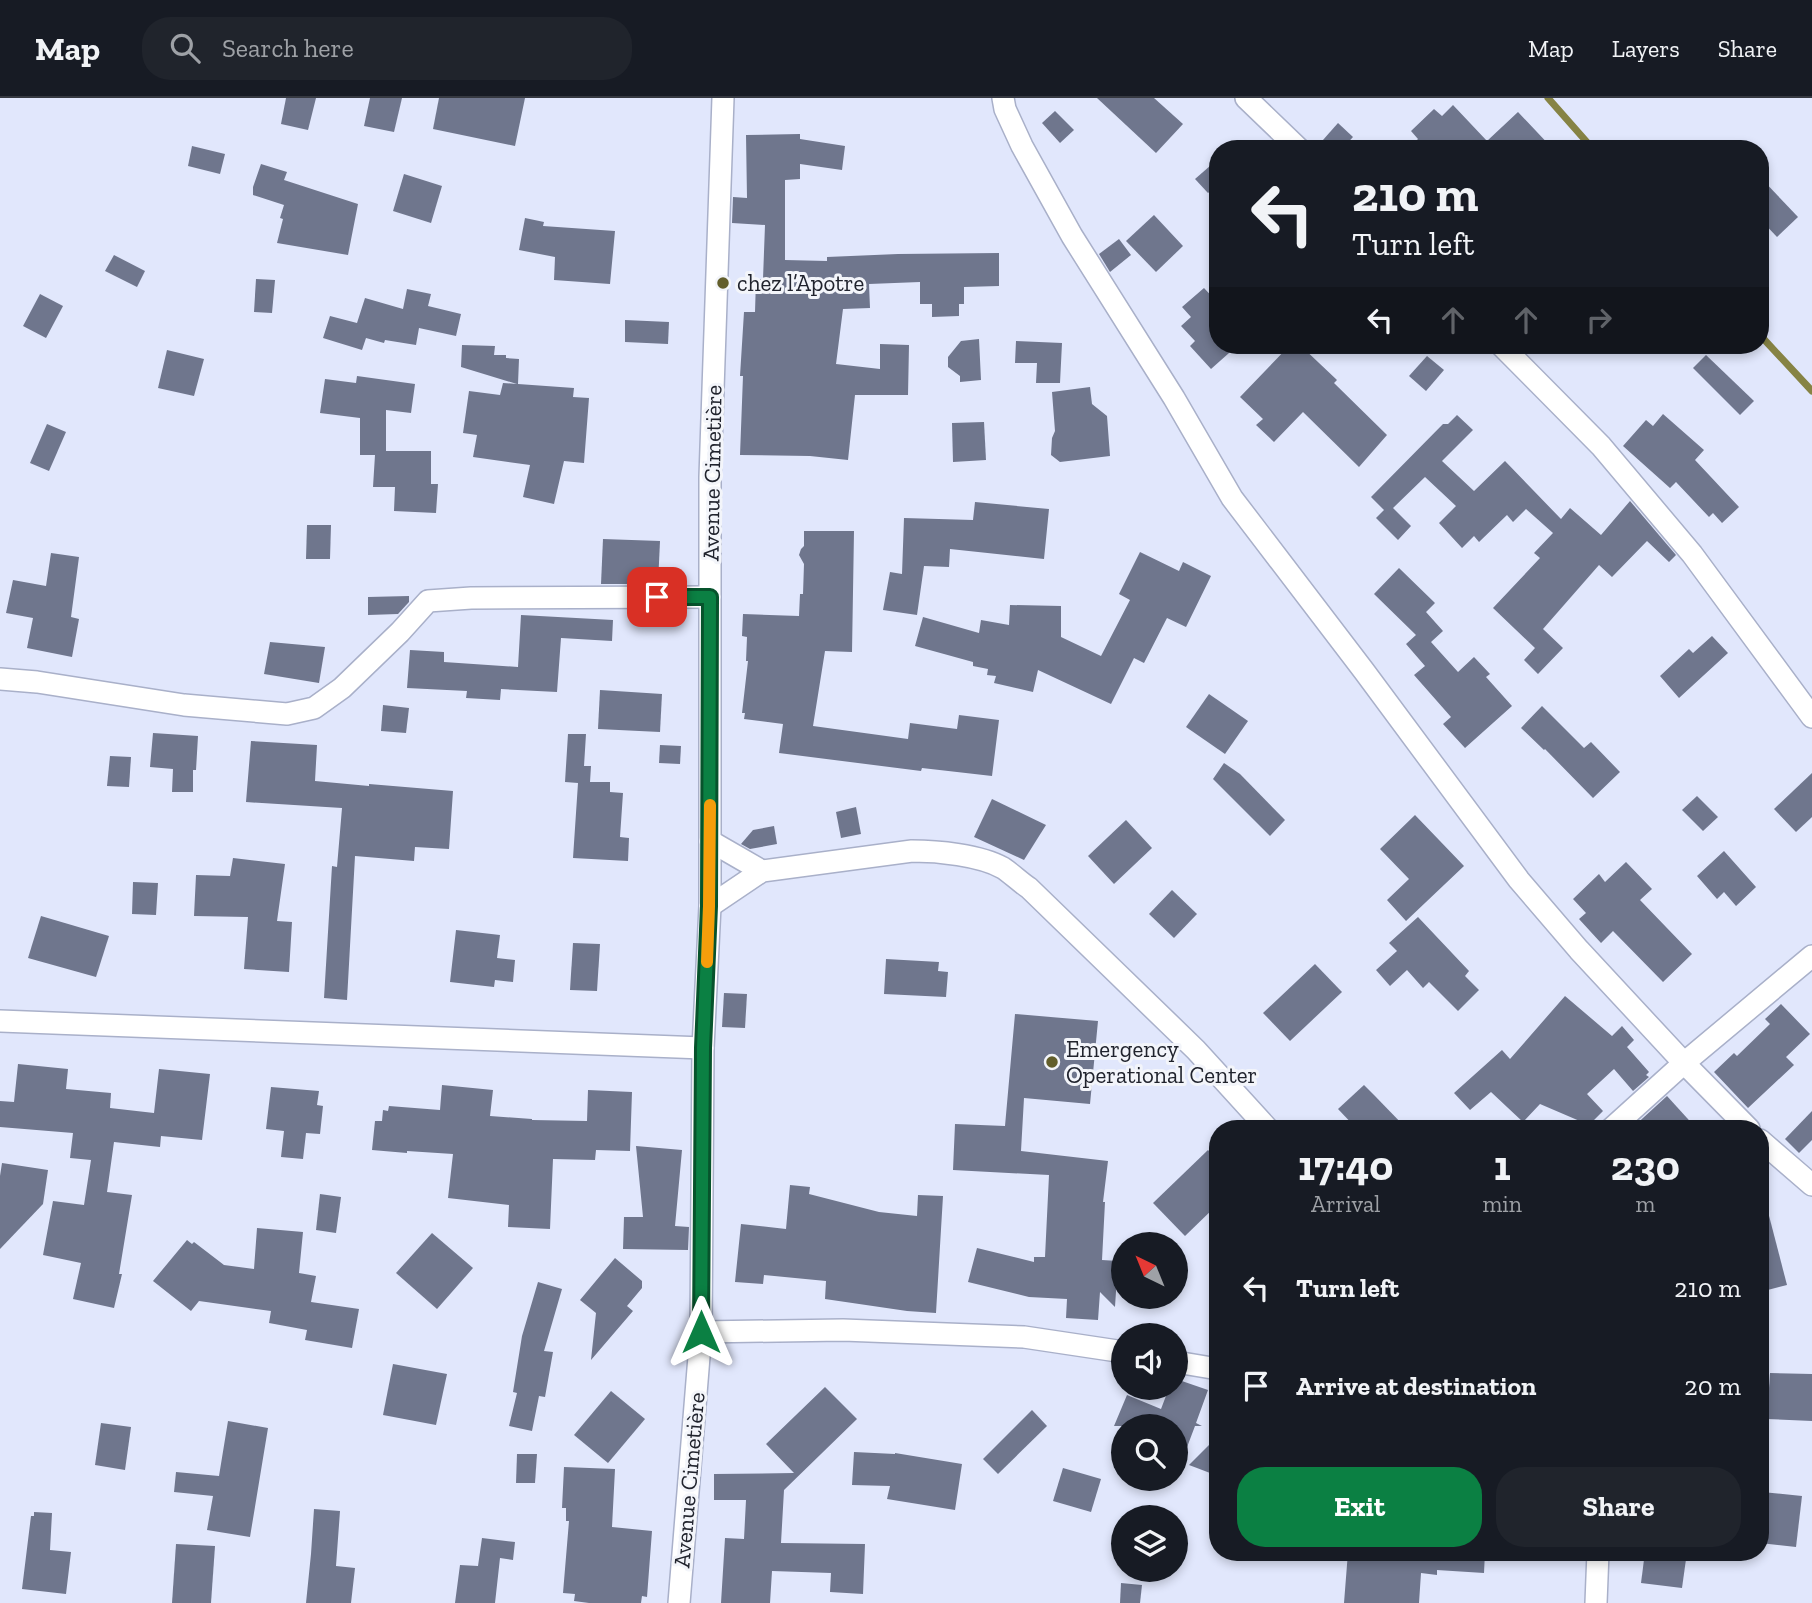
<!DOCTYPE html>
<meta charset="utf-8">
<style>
body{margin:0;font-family:"Zilla Slab",serif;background:#20242c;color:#f1f3f6;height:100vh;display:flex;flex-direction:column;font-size:26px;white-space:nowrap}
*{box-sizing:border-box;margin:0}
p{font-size:23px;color:#9ea1a6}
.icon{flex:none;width:38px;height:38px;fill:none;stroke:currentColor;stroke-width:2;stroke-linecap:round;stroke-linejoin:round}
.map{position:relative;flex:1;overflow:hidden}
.drawer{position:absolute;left:1209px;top:1022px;width:560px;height:441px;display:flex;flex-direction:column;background:#171b24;border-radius:28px;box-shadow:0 4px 10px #0003}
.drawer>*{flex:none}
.banner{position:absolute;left:1209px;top:42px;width:560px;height:214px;border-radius:28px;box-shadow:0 4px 10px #0003;background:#171b24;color:#f1f3f6;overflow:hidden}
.needle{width:46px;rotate:317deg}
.buttons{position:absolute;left:1111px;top:1134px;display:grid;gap:14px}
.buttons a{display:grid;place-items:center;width:77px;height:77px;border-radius:50%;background:#171b24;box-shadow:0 4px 10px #0003;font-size:35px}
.pin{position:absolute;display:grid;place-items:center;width:60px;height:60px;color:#fff;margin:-30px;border-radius:14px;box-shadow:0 4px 10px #0006}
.me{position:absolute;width:77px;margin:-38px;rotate:0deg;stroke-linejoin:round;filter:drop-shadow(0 0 5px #0008)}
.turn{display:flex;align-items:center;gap:24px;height:147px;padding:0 28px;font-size:32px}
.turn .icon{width:91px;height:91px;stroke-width:2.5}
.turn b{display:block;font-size:49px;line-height:60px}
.lanes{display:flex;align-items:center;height:66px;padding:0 28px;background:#0003;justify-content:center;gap:35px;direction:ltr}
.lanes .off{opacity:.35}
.eta{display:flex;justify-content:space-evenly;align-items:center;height:119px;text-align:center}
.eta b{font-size:42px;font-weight:700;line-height:49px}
.button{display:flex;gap:14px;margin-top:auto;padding:14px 28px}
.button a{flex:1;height:80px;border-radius:28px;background:#0b8043;color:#fff;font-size:28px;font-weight:700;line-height:80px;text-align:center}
.button a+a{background:#20242c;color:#f1f3f6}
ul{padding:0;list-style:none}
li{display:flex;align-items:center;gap:21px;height:98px;padding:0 28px}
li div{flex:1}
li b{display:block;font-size:26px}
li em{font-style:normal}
header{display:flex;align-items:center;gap:42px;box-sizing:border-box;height:98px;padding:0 35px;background:#171b24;border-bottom:2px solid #363941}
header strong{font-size:33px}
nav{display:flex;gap:38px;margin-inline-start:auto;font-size:24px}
.search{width:490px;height:63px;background:#20242c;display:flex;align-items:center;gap:18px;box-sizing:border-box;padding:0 24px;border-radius:28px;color:#9ea1a6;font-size:26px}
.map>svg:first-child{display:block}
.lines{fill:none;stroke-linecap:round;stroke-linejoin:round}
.stream{stroke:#868344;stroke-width:7}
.building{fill:#6f768d}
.minor-casing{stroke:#a9b0c9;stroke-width:24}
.minor{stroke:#fff;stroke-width:21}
.route-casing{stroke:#07532c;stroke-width:18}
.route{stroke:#0b8043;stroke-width:12}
.slow{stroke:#f59e0b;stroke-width:12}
.poi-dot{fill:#625e2b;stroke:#f3f5fa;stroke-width:2.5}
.labels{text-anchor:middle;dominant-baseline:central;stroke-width:6;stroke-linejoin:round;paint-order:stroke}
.poi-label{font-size:23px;fill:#20232d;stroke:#f3f5fa;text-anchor:start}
.street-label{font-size:23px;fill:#20232d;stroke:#f3f5fa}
</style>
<header>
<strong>Map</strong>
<div class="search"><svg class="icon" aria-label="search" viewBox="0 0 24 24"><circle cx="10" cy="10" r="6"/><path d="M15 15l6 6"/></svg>Search here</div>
<nav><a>Map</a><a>Layers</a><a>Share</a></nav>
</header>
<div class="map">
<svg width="1812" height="1505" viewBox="0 0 1812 1505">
<rect width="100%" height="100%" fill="#e1e7fc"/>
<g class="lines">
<!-- stream -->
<g class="stream">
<polyline points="1548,0 1593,51"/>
<polyline points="1760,237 1812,293"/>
</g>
</g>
<!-- building -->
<g class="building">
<polygon points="286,0 316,0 308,32 281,26"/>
<polygon points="370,0 402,0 394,34 364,28"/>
<polygon points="439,0 525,0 515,48 433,31"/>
<polygon points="1097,0 1154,0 1183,26 1156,55"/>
<polygon points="1453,7 1487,43 1518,14 1553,51 1408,51 1418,41 1411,33 1434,11 1442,18"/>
<polygon points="1055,13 1074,32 1060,45 1042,25"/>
<polygon points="1338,25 1353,39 1342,51 1315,51"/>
<polygon points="800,36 800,41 845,48 842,72 800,66 800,81 785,82 785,162 827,163 827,159 898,156 999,155 999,188 964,189 964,206 959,206 959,218 932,219 932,206 920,206 920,184 869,186 870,210 843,211 836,266 880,271 880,246 909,247 908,297 855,297 848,362 810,358 740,357 743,278 740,278 744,214 755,214 756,181 763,181 765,127 732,125 733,99 747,100 746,37"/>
<polygon points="192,48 225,56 220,76 188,68"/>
<polygon points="1218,61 1218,87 1208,95 1195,81"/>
<polygon points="261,66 287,74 284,82 358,106 348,157 277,145 283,121 280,120 284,107 253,97 253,89"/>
<polygon points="404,76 442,88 431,125 393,113"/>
<polygon points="1760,79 1798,119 1777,139 1760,121"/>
<polygon points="1154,117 1183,148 1156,174 1126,143"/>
<polygon points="525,120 544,124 543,128 615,133 610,186 554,182 555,159 519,152"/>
<polygon points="1119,141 1131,157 1110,174 1099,156"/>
<polygon points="114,157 145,173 137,189 105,173"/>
<polygon points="256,181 275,182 272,215 254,214"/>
<polygon points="1204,190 1218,205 1218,247 1238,247 1211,271 1190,248 1195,243 1181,228 1191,219 1182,209"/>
<polygon points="407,191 431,196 428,208 461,216 456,238 419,230 416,247 385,242 384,245 366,240 362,252 323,240 330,218 357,225 365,200 403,211"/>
<polygon points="40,196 63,208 46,240 23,228"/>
<polygon points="625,222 669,224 668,246 625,244"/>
<polygon points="979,241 981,282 960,284 960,278 948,269 948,259 961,243"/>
<polygon points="1016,243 1062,245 1060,285 1036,285 1037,265 1015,265"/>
<polygon points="462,247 495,248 494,257 506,257 506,260 519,261 518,286 574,290 573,299 589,300 584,365 564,363 554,406 523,399 530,367 473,359 477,337 463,335 469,293 500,297 503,285 517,286 461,269"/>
<polygon points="1290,247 1300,247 1337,282 1334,285 1387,337 1359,369 1303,314 1274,344 1256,327 1263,321 1240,299"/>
<polygon points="167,252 204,261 194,298 158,290"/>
<polygon points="1706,257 1754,303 1740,317 1693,270"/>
<polygon points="1427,258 1444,272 1426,293 1409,278"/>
<polygon points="357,278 415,286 411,315 386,312 386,353 431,353 431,386 438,386 436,415 394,413 395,389 373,389 375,357 360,357 360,320 320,315 325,281 356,285"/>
<polygon points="1090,289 1092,306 1107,318 1110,358 1060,364 1051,357 1052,340 1055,333 1052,294"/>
<polygon points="1663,316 1704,352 1695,362 1739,409 1722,425 1713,415 1709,419 1676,384 1670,390 1623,348 1646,322 1653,328"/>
<polygon points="1457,317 1473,332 1442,363 1474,393 1505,363 1561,421 1570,410 1601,437 1630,403 1676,457 1669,464 1647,443 1612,479 1599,467 1543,531 1563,550 1538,576 1524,562 1535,550 1493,510 1540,460 1534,455 1553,435 1526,411 1513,424 1507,417 1479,444 1474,438 1462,450 1439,425 1456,408 1425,379 1393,410 1411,428 1398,442 1376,420 1384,412 1371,399 1443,326 1448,326"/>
<polygon points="984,324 986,362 953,364 952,325"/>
<polygon points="47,326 66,334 49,373 30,365"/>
<polygon points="975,404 1049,411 1044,461 950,451 949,469 924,468 917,517 883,512 890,474 902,476 904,420 973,422"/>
<polygon points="307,427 331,427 330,461 306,461"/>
<polygon points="804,433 854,433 852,554 825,553 813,628 908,641 910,625 957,631 959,617 999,622 992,678 922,670 921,673 779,655 783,626 744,621 745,615 742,615 748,563 746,563 747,539 742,538 743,516 799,518 800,496 803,496 804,466 799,457 801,451 804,448"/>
<polygon points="603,441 660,443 658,486 601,486"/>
<polygon points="1140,454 1179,473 1183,464 1211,478 1186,529 1167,520 1144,565 1134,560 1111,606 1038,572 1033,594 994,585 996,578 987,577 988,571 973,568 973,564 915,548 923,519 979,535 981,522 1009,527 1010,507 1061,508 1061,539 1101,558 1130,502 1119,496"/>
<polygon points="51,455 79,459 71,519 79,521 72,559 27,550 33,520 6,515 13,482 46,488"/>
<polygon points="1399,470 1435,505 1426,514 1443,533 1431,544 1458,574 1474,559 1490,576 1486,579 1512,608 1465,650 1443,626 1451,619 1414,577 1425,568 1406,546 1416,537 1374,496"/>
<polygon points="409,498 409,504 398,516 368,517 368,499"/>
<polygon points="521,517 613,522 612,543 561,540 557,594 501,591 500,602 466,600 467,593 407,590 410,552 444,554 444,564 518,569"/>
<polygon points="1712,538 1728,555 1679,600 1660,578 1689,551 1693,555"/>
<polygon points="270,544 325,549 319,585 264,576"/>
<polygon points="600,592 662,596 660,634 598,631"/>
<polygon points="1209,596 1248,623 1225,656 1186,629"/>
<polygon points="383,607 409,610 406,635 381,633"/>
<polygon points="1542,608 1584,650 1591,644 1620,674 1593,700 1545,651 1544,652 1521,630"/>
<polygon points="153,635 198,638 196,672 193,672 193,694 172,694 173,671 150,669"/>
<polygon points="568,636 586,636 584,668 591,668 590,684 610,684 610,694 623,695 620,739 629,740 628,763 573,760 578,685 565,684"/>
<polygon points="251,643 317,647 315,683 369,688 369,686 453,693 449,751 415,749 414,763 355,758 347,902 324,900 332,768 337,769 342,710 246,704"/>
<polygon points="660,647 681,648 680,666 659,665"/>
<polygon points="110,658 131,659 129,689 107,688"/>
<polygon points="1224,665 1240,676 1285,722 1270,738 1213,681"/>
<polygon points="1812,675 1812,719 1796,734 1774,711"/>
<polygon points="1697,698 1718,719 1703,733 1682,712"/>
<polygon points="992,701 1046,727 1024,762 974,739"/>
<polygon points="856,709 861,736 841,740 836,714"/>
<polygon points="1415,717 1464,768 1406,823 1387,802 1409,781 1380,751"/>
<polygon points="1126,722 1152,750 1114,786 1088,758"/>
<polygon points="774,728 777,746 750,751 741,746 753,732"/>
<polygon points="1724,753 1756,789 1736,808 1724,794 1717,801 1697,778"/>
<polygon points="233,760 285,766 277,823 292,824 289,874 244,871 248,819 194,818 196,777 230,778"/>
<polygon points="1626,764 1652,791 1640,802 1692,856 1663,884 1613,833 1601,845 1579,821 1586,815 1573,801 1599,776 1605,784"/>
<polygon points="133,784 158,785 156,817 132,816"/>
<polygon points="1172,792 1197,816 1174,840 1149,816"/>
<polygon points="41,818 109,838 96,879 28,860"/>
<polygon points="1418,819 1469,873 1465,878 1479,892 1458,913 1429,884 1423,890 1407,872 1390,888 1376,872 1397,853 1389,845"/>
<polygon points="456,832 500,837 497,860 515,862 513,884 495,882 494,889 450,884"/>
<polygon points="573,845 600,846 597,893 570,892"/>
<polygon points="886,861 939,864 938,873 948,874 946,899 884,896"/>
<polygon points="1315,866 1342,894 1290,943 1263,915"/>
<polygon points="724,895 747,896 745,930 722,929"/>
<polygon points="1565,898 1612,938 1622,928 1634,942 1627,949 1649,974 1646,977 1649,979 1633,993 1614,971 1587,996 1603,1013 1589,1027 1540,1006 1523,1024 1491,994 1470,1012 1454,995 1502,952 1510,961"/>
<polygon points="1781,906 1810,936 1786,959 1794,967 1748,1010 1714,974 1734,955 1737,958 1770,926 1765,921"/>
<polygon points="1015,916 1098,923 1090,1006 1024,1000 1021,1053 1108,1063 1103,1104 1105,1104 1102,1162 1118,1163 1115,1209 1100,1194 1098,1222 1066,1220 1067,1201 1029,1199 968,1184 977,1150 1034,1164 1034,1159 1045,1159 1049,1077 953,1072 955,1026 1005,1028"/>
<polygon points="18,966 68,971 66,991 111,995 110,1010 154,1015 159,971 210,976 202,1042 161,1038 160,1049 114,1044 107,1094 132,1097 119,1176 122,1176 114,1210 73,1201 81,1165 43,1157 53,1103 84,1107 91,1062 70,1060 73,1035 0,1029 0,1003 14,1004"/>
<polygon points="442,987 493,992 490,1018 532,1021 532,1022 587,1023 588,992 632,994 630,1053 596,1052 595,1062 553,1061 550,1131 508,1129 509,1107 448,1100 453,1056 407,1053 407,1055 372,1052 375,1023 382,1023 383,1012 388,1013 389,1008 440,1012"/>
<polygon points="1364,987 1374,997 1407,1031 1357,1031 1338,1011"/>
<polygon points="271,989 319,993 317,1007 323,1008 320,1036 306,1035 303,1061 281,1059 284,1033 266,1031"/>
<polygon points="1667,998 1697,1031 1631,1031"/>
<polygon points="1812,1013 1812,1042 1799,1055 1785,1041"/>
<polygon points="636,1048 682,1052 675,1128 689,1129 688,1152 623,1151 624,1119 643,1119"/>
<polygon points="1208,1052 1218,1063 1218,1106 1185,1138 1153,1105"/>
<polygon points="2,1065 48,1072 43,1106 0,1151 0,1078"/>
<polygon points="790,1087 810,1089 809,1096 879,1114 917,1118 918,1097 943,1098 936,1215 907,1213 825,1201 826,1183 764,1177 763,1186 735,1184 741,1126 786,1131"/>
<polygon points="320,1096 341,1099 336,1135 316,1132"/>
<polygon points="1767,1110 1787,1187 1760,1194 1760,1111"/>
<polygon points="257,1130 303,1134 299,1175 316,1178 311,1204 359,1211 352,1250 305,1242 307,1232 269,1225 271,1213 199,1203 191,1213 153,1183 187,1142 192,1146 194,1144 224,1167 254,1171"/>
<polygon points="432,1135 473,1170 437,1211 396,1175"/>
<polygon points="615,1160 642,1183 642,1190 627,1208 633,1213 591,1262 596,1215 580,1202"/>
<polygon points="538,1184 562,1191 544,1253 553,1254 545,1299 539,1298 532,1333 509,1328 517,1295 513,1294 522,1238"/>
<polygon points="393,1266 447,1276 436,1327 383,1317"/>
<polygon points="1770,1275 1812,1276 1812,1323 1767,1321"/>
<polygon points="1176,1281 1208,1292 1196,1325 1202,1328 1195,1328 1178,1373 1176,1373 1176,1328 1114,1328 1127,1297 1161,1311 1169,1290 1176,1290"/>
<polygon points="825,1289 857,1321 784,1392 781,1445 865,1446 863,1496 830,1494 831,1475 772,1473 770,1505 721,1505 725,1440 744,1441 746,1402 714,1402 714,1376 794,1375 766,1346"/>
<polygon points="611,1293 645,1321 608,1365 574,1337"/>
<polygon points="1032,1312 1047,1328 998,1376 983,1361"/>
<polygon points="228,1323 268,1330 250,1439 207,1432 213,1398 174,1394 176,1374 219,1378"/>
<polygon points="101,1325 131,1329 125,1372 95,1367"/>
<polygon points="1218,1338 1218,1378 1189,1367"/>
<polygon points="854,1354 895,1356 895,1355 962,1366 955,1412 887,1401 890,1388 852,1387"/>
<polygon points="517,1356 537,1356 535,1385 516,1385"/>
<polygon points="564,1369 615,1371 612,1429 652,1433 647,1499 642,1498 641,1505 589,1505 574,1503 575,1496 563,1495 569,1423 566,1423 566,1410 562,1410"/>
<polygon points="1063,1370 1101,1381 1091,1414 1053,1403"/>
<polygon points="1762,1394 1802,1398 1796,1449 1760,1445"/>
<polygon points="314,1411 340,1413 336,1468 355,1470 351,1505 306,1505 311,1456"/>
<polygon points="34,1414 52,1415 50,1452 71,1454 66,1496 22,1491 31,1418 34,1418"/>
<polygon points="482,1440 515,1444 513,1462 500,1460 495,1505 455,1505 460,1467 478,1468"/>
<polygon points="176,1446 215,1448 211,1505 172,1505"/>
<polygon points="1348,1454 1485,1454 1484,1475 1437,1472 1437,1477 1421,1475 1419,1505 1344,1505"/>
<polygon points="1645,1454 1687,1454 1682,1490 1641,1485"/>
<polygon points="1121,1485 1142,1487 1140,1505 1120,1505"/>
</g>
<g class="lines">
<defs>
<g id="minor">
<polyline points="1003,0 1005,11 1022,48 1072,138 1174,300 1232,400 1364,573 1519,782 1579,852 1684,965 1749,1031"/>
<polyline points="1246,0 1299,51"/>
<polyline points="1501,247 1601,348 1692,456 1812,619"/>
<polyline points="0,581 37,584 184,607 287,616 314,610 342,590 400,534 428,503 471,500 710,499"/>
<polyline points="710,743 762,773"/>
<path d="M710 808 762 773 912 753C937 753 980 757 1003 770 1012 776 1020 784 1029 790L1196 952 1268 1031"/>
<polyline points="0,923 703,950"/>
<polyline points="1611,1031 1684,965 1812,858"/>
<polyline points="1760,1042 1812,1087"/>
<polyline points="701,1234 843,1232 1024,1239 1124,1254"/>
<polyline points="1176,1264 1218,1271"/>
<polyline points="679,1505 701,1234 703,950 710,808 710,379 723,0"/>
<polyline points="1596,1505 1598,1454"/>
</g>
</defs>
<!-- minor casing -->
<use href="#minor" class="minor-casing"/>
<!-- minor -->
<use href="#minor" class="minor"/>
</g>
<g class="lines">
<defs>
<polyline id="route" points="657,499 710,499 709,808 703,950 701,1234"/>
</defs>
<!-- route casing -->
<use href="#route" class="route-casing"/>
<!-- route -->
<use href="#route" class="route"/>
<!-- slow -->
<polyline class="slow" points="707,864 709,808 710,707"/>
</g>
<!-- markers -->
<g class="poi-dot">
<circle cx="723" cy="185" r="7"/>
<circle cx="1052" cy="964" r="7"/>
</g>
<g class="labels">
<!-- poi labels -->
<g class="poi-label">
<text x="737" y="185">chez l’Apotre</text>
<text x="1066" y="951">Emergency<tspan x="1066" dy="26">Operational Center</tspan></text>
</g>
<!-- street labels -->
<g class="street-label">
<text transform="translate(712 375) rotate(-89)">Avenue Cimetière</text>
<text transform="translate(689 1382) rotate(-85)">Avenue Cimetière</text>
</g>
</g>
</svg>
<div class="buttons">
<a><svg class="needle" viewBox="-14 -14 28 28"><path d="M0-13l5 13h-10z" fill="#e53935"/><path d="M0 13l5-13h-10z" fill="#9ea1a6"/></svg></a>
<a><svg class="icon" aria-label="sound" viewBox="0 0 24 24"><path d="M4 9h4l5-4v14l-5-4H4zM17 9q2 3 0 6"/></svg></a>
<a><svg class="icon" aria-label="search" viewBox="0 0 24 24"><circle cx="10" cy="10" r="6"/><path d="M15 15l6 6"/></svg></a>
<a><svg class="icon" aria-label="layers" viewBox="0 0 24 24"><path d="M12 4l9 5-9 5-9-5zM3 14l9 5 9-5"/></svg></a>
</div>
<div class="pin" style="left:657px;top:499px;background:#d93025"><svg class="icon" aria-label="arrive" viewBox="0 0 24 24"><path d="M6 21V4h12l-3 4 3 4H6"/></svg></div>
<svg class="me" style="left:701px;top:1234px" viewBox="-20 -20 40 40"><path d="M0-17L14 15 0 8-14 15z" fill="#0b8043" stroke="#fff" stroke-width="4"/></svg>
<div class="banner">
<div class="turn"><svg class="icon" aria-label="left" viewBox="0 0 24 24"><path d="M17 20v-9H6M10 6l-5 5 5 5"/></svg><div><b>210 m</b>Turn left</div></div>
<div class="lanes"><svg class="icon" aria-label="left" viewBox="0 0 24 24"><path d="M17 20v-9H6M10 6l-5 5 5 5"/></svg><svg class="icon off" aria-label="ahead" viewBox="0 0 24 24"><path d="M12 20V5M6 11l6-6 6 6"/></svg><svg class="icon off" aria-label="ahead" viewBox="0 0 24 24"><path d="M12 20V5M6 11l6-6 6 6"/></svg><svg class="icon off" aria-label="right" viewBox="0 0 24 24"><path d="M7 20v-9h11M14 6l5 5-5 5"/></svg></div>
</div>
<section class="drawer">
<div class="eta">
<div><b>17:40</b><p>Arrival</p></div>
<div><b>1</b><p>min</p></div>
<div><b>230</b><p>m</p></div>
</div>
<ul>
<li><svg class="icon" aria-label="left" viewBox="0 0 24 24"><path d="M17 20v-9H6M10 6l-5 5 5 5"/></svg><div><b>Turn left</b></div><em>210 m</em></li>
<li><svg class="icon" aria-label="arrive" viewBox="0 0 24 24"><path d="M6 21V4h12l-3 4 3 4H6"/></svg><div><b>Arrive at destination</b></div><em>20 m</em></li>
</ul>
<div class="button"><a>Exit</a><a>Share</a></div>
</section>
</div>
